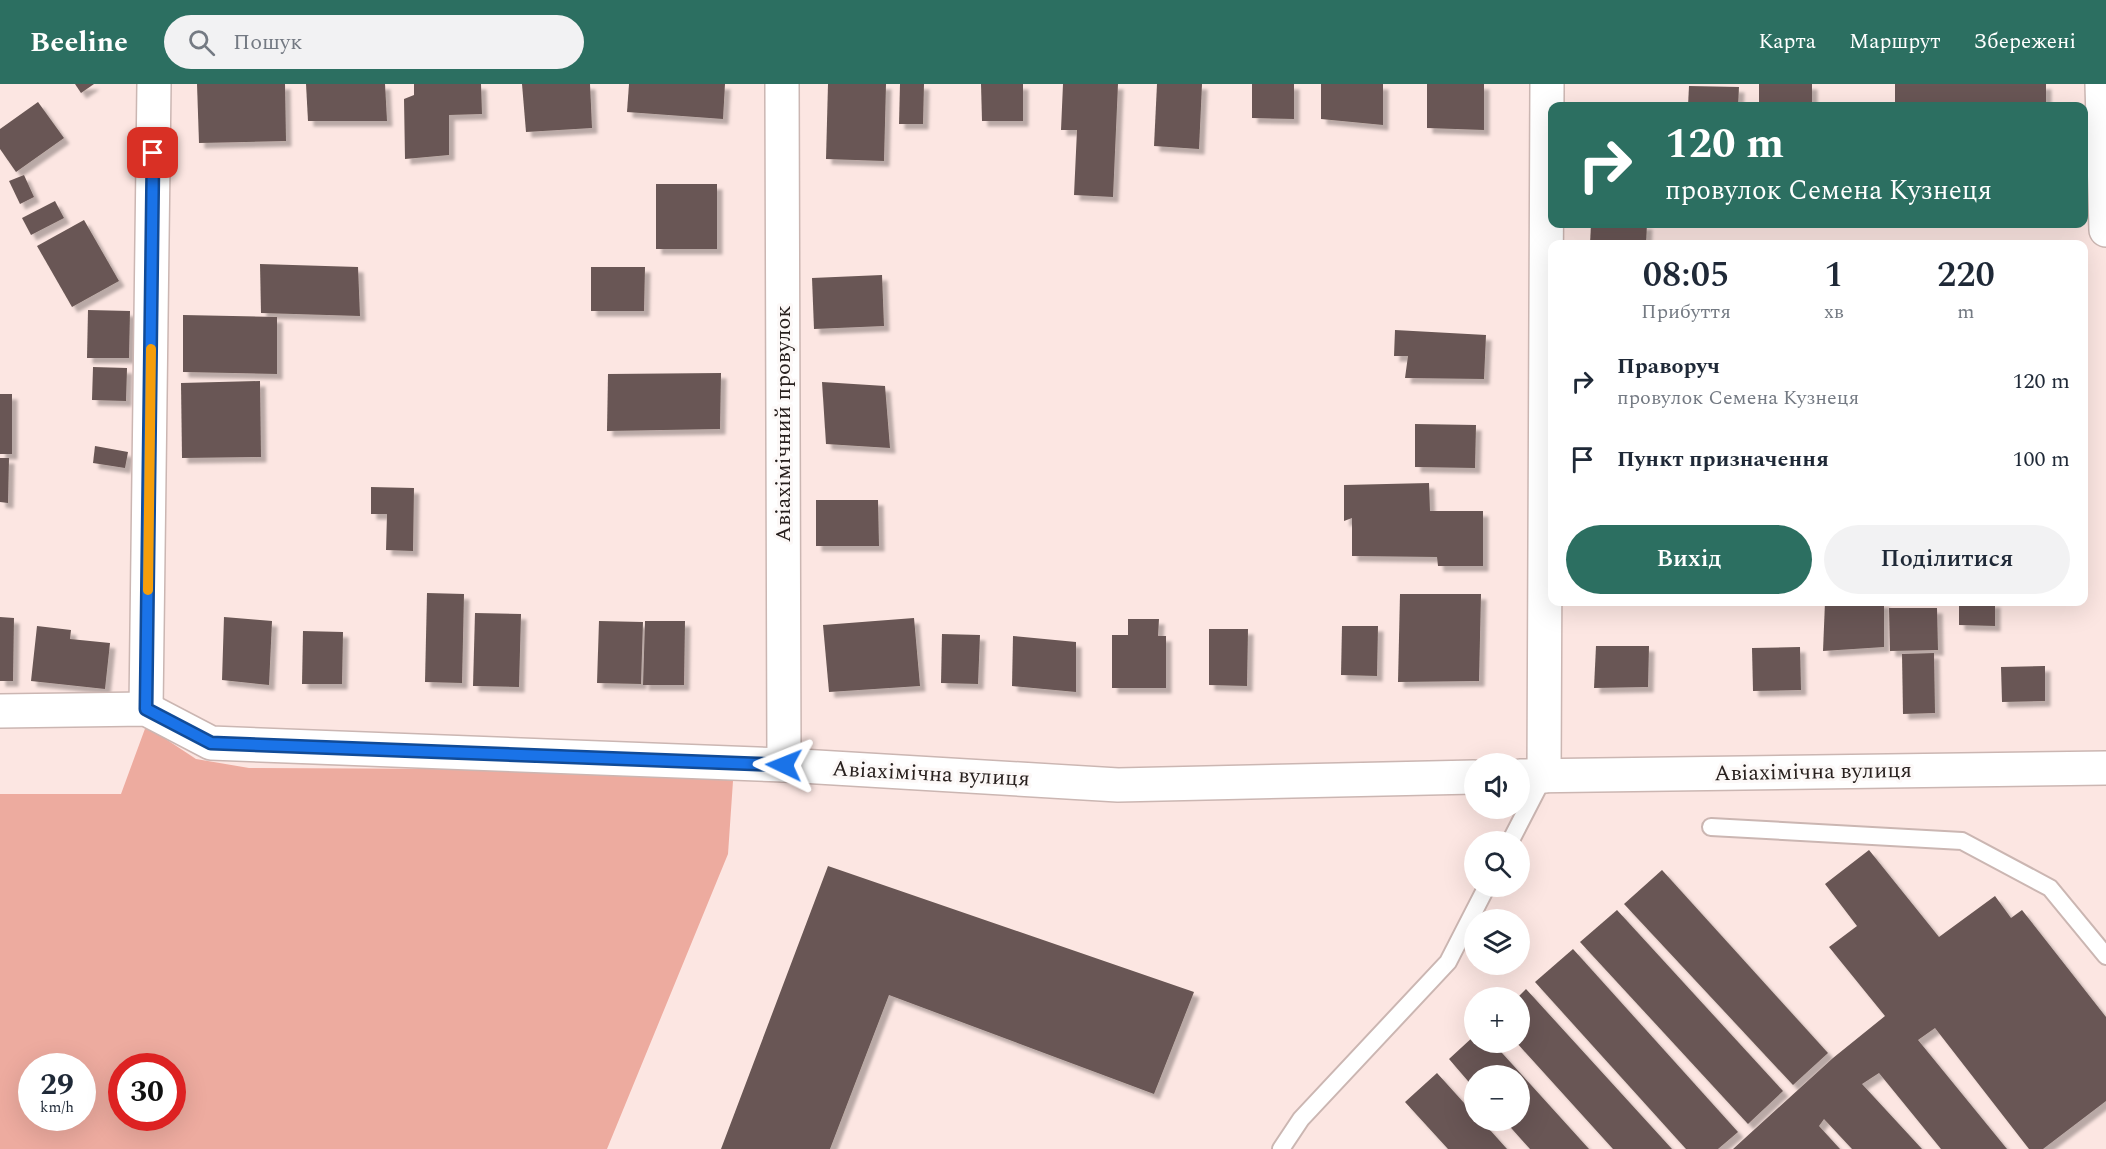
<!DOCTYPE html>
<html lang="uk">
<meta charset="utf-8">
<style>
body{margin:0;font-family:Spectral,serif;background:#f2f2f3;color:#1f2937;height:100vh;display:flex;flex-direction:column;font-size:22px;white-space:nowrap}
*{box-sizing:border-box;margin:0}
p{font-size:20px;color:#747a83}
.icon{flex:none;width:33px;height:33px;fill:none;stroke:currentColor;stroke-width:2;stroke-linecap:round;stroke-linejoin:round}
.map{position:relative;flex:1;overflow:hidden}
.side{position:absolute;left:1548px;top:156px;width:540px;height:366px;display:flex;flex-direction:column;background:#fff;border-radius:12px;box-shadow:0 6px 24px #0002}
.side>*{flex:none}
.top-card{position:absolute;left:1548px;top:18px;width:540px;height:126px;border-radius:12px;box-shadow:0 6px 24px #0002;background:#2c6f61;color:#fff;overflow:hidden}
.tools{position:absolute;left:1464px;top:669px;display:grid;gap:12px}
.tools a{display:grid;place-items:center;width:66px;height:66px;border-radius:50%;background:#fff;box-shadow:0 6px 24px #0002;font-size:30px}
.speed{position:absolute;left:18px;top:969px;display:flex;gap:12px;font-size:30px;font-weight:700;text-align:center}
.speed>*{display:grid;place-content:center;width:78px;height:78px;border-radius:50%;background:#fff;box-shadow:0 6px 24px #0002;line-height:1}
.speed small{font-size:15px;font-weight:400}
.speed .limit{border:9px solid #d22;background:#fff;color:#111}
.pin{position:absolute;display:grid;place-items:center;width:51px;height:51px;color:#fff;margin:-26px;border-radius:12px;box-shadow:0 3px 9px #0006}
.me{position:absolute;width:66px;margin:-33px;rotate:272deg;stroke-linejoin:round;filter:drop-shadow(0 0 4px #0008)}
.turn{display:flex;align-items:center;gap:21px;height:126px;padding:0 18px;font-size:27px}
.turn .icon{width:78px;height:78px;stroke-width:2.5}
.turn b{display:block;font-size:42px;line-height:51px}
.eta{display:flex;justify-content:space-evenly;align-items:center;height:102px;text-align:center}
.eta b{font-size:36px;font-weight:600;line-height:42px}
.action{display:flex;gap:12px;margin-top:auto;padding:12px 18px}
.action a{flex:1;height:69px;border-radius:36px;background:#2c6f61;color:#fff;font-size:24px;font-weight:600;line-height:69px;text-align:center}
.action a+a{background:#f2f2f3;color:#1f2937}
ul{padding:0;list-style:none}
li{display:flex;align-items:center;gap:18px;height:78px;padding:0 18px}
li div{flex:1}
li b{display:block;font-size:22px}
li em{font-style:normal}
header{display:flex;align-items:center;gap:36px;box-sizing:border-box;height:84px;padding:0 30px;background:#2c6f61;color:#fff}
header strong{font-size:28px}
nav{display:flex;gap:33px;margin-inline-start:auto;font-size:21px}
.search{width:420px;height:54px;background:#f2f2f3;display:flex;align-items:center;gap:15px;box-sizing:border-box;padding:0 21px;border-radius:33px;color:#747a83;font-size:22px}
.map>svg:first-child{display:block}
.green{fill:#edab9f;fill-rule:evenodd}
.building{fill:#695754;filter:url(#shadow)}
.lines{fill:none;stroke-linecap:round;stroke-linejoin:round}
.lane-casing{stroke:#cbb6b2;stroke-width:20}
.street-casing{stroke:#cbb6b2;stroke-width:36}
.lane{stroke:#fff;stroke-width:16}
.street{stroke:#fff;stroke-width:33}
.route-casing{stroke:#114b97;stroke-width:15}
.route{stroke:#1a73e8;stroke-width:10}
.slow{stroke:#f59e0b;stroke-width:10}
.labels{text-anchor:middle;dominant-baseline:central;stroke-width:6;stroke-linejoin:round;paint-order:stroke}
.street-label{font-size:22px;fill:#28201e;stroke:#fcf8f7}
</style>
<header>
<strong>Beeline</strong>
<div class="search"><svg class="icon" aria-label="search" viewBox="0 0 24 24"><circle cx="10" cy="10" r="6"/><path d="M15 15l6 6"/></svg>Пошук</div>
<nav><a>Карта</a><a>Маршрут</a><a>Збережені</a></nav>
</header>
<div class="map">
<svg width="2106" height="1065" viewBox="0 0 2106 1065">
<defs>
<filter id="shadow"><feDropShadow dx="5.5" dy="5.5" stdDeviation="1.5" flood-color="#0004"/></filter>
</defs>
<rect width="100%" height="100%" fill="#fce6e2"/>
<!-- green -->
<path class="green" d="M146 642 196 675 249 684 464 685 703 692 733 697 728 770 607 1065H0V710H121ZM32 982H82V1034H32ZM122 982H172V1034H122Z"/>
<!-- building -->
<g class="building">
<polygon points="75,0 94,0 81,9"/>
<polygon points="197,0 285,0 286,57 199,59"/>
<polygon points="306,0 385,0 387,37 308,37"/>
<polygon points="414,0 481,0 482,30 449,31 449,71 405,75 404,15 414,11"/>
<polygon points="522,0 590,0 592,44 526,48"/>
<polygon points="629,0 725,0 723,35 627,28"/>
<polygon points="828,0 886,0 884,77 826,75"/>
<polygon points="900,0 924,0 923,40 899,40"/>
<polygon points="981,0 1023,0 1023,37 982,37"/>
<polygon points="1063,0 1118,0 1113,113 1074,111 1077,46 1061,46"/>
<polygon points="1157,0 1202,0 1199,65 1154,62"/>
<polygon points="1252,0 1294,0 1294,35 1252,34"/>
<polygon points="1321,0 1383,0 1383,41 1321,35"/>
<polygon points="1427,0 1484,0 1484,46 1427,44"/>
<rect x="1759" y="0" width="53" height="22"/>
<rect x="1895" y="0" width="151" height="22"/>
<polygon points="1689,2 1739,3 1738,22 1688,22"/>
<polygon points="38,18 64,54 16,88 0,65 0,45"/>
<polygon points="24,91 34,113 20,120 9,97"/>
<rect x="656" y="100" width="61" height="65"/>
<polygon points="55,117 64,134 31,151 22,134"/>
<polygon points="84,136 119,197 72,223 37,162"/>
<polygon points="1591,140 1647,140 1646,160 1590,160"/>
<polygon points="260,180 358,183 360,232 261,229"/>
<polygon points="591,183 645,183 644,227 591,227"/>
<polygon points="882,191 884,242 814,245 812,194"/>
<polygon points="88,226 130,227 129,274 87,274"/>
<polygon points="183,231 277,233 277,290 183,288"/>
<polygon points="1395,246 1486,251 1484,295 1405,294 1408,272 1394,272"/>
<polygon points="93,283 127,284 126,317 92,316"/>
<polygon points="721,289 720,345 607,347 608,290"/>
<polygon points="260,297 261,373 182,374 181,299"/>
<polygon points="822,298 885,302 890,364 826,360"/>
<rect x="0" y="310" width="12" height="60"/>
<polygon points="1415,340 1476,341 1475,384 1415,383"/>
<polygon points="95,362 128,368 125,384 93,379"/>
<polygon points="0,374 9,374 8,419 0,418"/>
<polygon points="1429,399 1430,427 1483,427 1483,482 1438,482 1437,473 1352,472 1352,434 1344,437 1344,401"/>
<polygon points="371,403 414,404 413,467 386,466 387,430 371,430"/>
<polygon points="816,416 878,416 879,462 816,462"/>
<polygon points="427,509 464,510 462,599 425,598"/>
<polygon points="1400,510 1481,510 1479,597 1398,598"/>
<polygon points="1825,518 1884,518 1884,563 1823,567"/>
<polygon points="1959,518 1995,518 1995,542 1959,541"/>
<polygon points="1889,524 1937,524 1938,566 1890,567"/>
<polygon points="475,529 521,530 519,603 473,602"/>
<polygon points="0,533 14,534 13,597 0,597"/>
<polygon points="224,533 272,537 269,601 222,596"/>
<polygon points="914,534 920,602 829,608 823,541"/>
<polygon points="1128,535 1159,535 1158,552 1166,552 1166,604 1112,604 1112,551 1128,551"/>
<polygon points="599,537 643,538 641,600 597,599"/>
<polygon points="645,537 685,537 684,601 643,601"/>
<polygon points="37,542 71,546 70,555 110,559 105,605 31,597"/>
<polygon points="1342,542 1378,542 1377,592 1341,591"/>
<polygon points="1209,545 1248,545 1247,602 1209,601"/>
<polygon points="303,547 343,548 342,600 302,600"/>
<polygon points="942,550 980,551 978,600 941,599"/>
<polygon points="1013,552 1076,558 1076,608 1012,602"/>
<polygon points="1596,562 1649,562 1648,603 1594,604"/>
<polygon points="1800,563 1801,606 1753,607 1752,564"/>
<polygon points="1934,569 1935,629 1903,630 1902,570"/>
<polygon points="2045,582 2045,617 2002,618 2001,583"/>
<polygon points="1869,766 1939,853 1995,812 2011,834 2022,826 2106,933 2106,1017 2043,1065 2029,1065 1935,944 1918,956 2007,1065 1941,1065 1879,989 1862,1000 1922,1065 1852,1065 1824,1035 1819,1042 1840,1065 1733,1065 1833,974 1885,932 1829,863 1857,842 1825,800"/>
<polygon points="828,782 1194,908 1154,1010 889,911 830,1065 721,1065"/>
<polygon points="1662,786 1828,969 1793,1001 1624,820"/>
<polygon points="1617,826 1783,1007 1748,1040 1580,858"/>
<polygon points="1573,865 1738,1048 1718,1065 1686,1065 1535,898"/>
<polygon points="1526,905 1672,1065 1613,1065 1516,958 1520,958 1520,914 1517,914"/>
<polygon points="1474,952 1474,958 1492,958 1589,1065 1530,1065 1504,1036 1520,1036 1520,992 1474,992 1474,1004 1449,975"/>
<polygon points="1437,989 1474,1030 1474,1036 1481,1036 1507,1065 1448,1065 1405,1018"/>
</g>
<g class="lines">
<defs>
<g id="lane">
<polyline points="1711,743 1962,757 2050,804 2106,872"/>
<polyline points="1510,758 1544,692"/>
<polyline points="1281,1065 1301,1035 1448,878 1487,802"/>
</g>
<g id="street">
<polyline points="782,0 784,681"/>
<polyline points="2102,0 2106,146"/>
<polyline points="146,625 154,0"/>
<polyline points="0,627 146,625 211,659 784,681 1118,701 1474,693"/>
<polyline points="1520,692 2106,684"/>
<polyline points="1544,692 1547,0"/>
</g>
</defs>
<!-- lane casing -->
<use href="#lane" class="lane-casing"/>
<!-- street casing -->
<use href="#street" class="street-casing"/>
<!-- lane -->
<use href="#lane" class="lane"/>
<!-- street -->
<use href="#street" class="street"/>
</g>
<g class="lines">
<defs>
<polyline id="route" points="153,69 146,625 211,659 784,681"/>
</defs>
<!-- route casing -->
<use href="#route" class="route-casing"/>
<!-- route -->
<use href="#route" class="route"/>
<!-- slow -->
<polyline class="slow" points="148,506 151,265"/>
</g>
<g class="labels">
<!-- street labels -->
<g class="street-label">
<text transform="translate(783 340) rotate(-90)">Авіахімічний провулок</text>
<text transform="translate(1813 688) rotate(-1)">Авіахімічна вулиця</text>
<text transform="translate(931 690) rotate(3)">Авіахімічна вулиця</text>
</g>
</g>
</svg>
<div class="tools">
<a><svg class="icon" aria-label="sound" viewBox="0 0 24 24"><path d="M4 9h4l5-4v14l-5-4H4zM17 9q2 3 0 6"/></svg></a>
<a><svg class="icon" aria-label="search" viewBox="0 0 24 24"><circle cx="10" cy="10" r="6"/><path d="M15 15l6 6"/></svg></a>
<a><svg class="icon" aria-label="layers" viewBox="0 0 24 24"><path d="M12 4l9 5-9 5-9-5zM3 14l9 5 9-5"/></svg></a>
<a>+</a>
<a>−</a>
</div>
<div class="speed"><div>29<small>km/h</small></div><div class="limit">30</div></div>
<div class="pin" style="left:153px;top:69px;background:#d93025"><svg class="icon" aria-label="arrive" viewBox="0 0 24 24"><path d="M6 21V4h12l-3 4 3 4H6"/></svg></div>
<svg class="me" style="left:784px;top:681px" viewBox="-20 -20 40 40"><path d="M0-17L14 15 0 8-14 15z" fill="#1a73e8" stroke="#fff" stroke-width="4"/></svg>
<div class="top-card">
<div class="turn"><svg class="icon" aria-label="right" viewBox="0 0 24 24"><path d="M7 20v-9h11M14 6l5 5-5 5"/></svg><div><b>120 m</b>провулок Семена Кузнеця</div></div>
</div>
<section class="side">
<div class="eta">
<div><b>08:05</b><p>Прибуття</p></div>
<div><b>1</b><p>хв</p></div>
<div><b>220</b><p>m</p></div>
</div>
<ul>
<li><svg class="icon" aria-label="right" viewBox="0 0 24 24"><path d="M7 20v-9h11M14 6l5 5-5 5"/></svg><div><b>Праворуч</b><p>провулок Семена Кузнеця</p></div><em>120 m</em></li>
<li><svg class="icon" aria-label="arrive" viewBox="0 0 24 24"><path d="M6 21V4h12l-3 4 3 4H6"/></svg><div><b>Пункт призначення</b></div><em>100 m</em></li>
</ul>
<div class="action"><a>Вихід</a><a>Поділитися</a></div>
</section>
</div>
